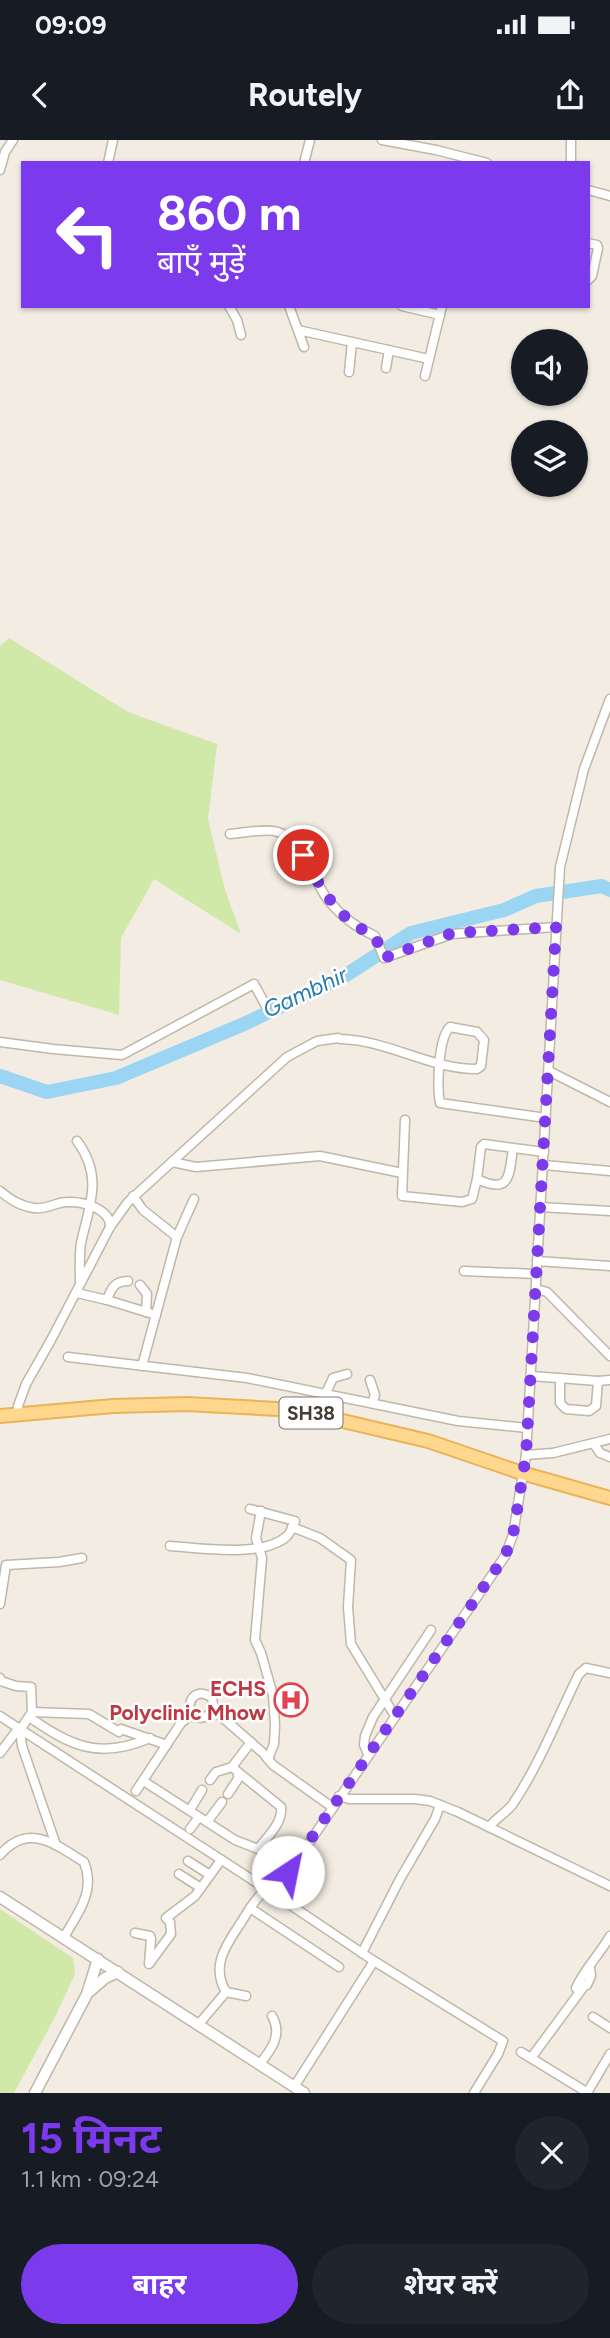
<!DOCTYPE html>
<html lang="hi">
<meta charset="utf-8">
<style>
body{margin:0;font-family:Figtree,"Noto Sans Devanagari",sans-serif;background:#20242c;color:#f1f3f6;height:100vh;display:flex;flex-direction:column;font-size:26px;white-space:nowrap}
*{box-sizing:border-box;margin:0}
p{font-size:23px;color:#9ea1a6}
.icon{flex:none;width:38px;height:38px;fill:none;stroke:currentColor;stroke-width:2;stroke-linecap:round;stroke-linejoin:round}
.map{position:relative;height:1953px;overflow:hidden}
.drawer{display:flex;flex-direction:column;background:#171b24;flex:1}
.drawer>*{flex:none}
.banner{position:absolute;left:21px;top:21px;width:569px;height:147px;border-radius:0px;box-shadow:0 2px 5px #0004;background:#7c3aed;color:#fff;overflow:hidden}
.buttons{position:absolute;left:511px;top:189px;display:grid;gap:14px}
.buttons a{display:grid;place-items:center;width:77px;height:77px;border-radius:50%;background:#171b24;box-shadow:0 2px 5px #0004;font-size:35px}
.pin{position:absolute;display:grid;place-items:center;width:60px;height:60px;color:#fff;margin:-30px;border:4px solid #fff;border-radius:50%;box-shadow:0 2px 7px #0007}
.me{position:absolute;width:77px;margin:-38px;rotate:34deg;stroke-linejoin:round;filter:drop-shadow(0 0 5px #0008)}
.turn{display:flex;align-items:center;gap:24px;height:147px;padding:0 21px;font-size:32px}
.turn .icon{width:91px;height:91px;stroke-width:2.5}
.turn b{display:block;font-size:49px;line-height:60px}
.round{display:grid;place-items:center;flex:none;width:74px;height:74px;border-radius:37px;background:#20242c}
.overview{display:flex;align-items:center;justify-content:space-between;height:119px;padding:0 21px}
h1{font-size:42px;font-weight:700;line-height:52px;color:#7c3aed}
.primary-button{display:flex;gap:14px;margin-top:auto;padding:14px 21px}
.primary-button a{flex:1;height:80px;border-radius:42px;background:#7c3aed;color:#fff;font-size:28px;font-weight:700;line-height:80px;text-align:center}
.primary-button a+a{background:#20242c;color:#f1f3f6}
.status{display:flex;justify-content:space-between;align-items:center;height:49px;padding:0 35px;background:#171b24;direction:ltr}
.status svg{height:19px;fill:currentColor}
header{display:flex;justify-content:space-between;align-items:center;height:91px;padding:0 21px;background:#171b24;font-size:32px;font-weight:700}
.map>svg:first-child{display:block}
.green{fill:#d1e9a8}
.lines{fill:none;stroke-linecap:round;stroke-linejoin:round}
.river{stroke:#9ad5f4;stroke-width:14}
.minor-casing{stroke:#c1b6a8;stroke-width:11}
.tertiary-casing{stroke:#c1b6a8;stroke-width:13}
.primary-casing{stroke:#e9b459;stroke-width:16}
.minor{stroke:#fff;stroke-width:8}
.tertiary{stroke:#fff;stroke-width:10}
.primary{stroke:#ffd78f;stroke-width:12}
.route{stroke:#7c3aed;stroke-width:12;stroke-dasharray:0 21.6}
.labels{text-anchor:middle;dominant-baseline:central;stroke-width:5;stroke-linejoin:round;paint-order:stroke}
.shield{fill:#fff;stroke:#7c7670;stroke-width:2}
.shield-label{font-size:19px;font-weight:bold;fill:#443c33}
.health-label{font-size:21px;font-weight:bold;fill:#be3a42;stroke:#fff;text-anchor:end}
.water-label{font-size:23px;font-style:italic;fill:#267dad;stroke:#fff}
</style>
<div class="status"><b>09:09</b><svg viewBox="0 0 49 12"><path d="M0 12V9h3v3zM5 12V6h3v6zM10 12V3h3v9zM15 12V0h3v12zM26 1h20v11H26zM47 4h2v5h-2z"/></svg></div>
<header><svg class="icon" aria-label="back" viewBox="0 0 24 24"><path d="M15 5l-7 7 7 7"/></svg>Routely<svg class="icon" aria-label="share" viewBox="0 0 24 24"><path d="M12 15V3M7 8l5-5 5 5M5 13v7h14v-7"/></svg></header>
<div class="map">
<svg width="610" height="1953" viewBox="0 0 610 1953">
<rect width="100%" height="100%" fill="#f2ece2"/>
<!-- green -->
<g class="green">
<polygon points="9,498 128,572 217,604 208,679 225,750 241,794 154,739 121,798 119,875 0,840 0,506"/>
<polygon points="0,1769 73,1818 75,1834 55,1877 14,1953 0,1953"/>
</g>
<g class="lines">
<!-- river -->
<polyline class="river" points="0,936 47,952 116,938 244,884 346,835 411,793 504,770 536,756 602,746 610,750"/>
<defs>
<g id="minor">
<polyline points="382,0 436,10 487,23"/>
<polyline points="108,23 113,0"/>
<polyline points="304,23 310,0"/>
<polyline points="571,23 571,0"/>
<polyline points="0,30 5,12 13,0"/>
<polyline points="588,50 610,56"/>
<polyline points="588,103 597,105 598,108 592,136 588,140"/>
<polyline points="229,166 237,180 241,195"/>
<polyline points="289,166 304,207"/>
<polyline points="402,166 440,175"/>
<polyline points="298,190 429,219"/>
<polyline points="386,228 389,210"/>
<polyline points="349,232 352,202"/>
<polyline points="425,236 442,166"/>
<path d="M230 694C242 693 267 688 278 692 306 700 312 740 328 760 341 776 357 788 375 796L384 818 452 794 556 787"/>
<path d="M340 899C388 900 429 929 477 929L481 926 484 900 477 892 450 887C438 898 437 947 440 963L546 978"/>
<polyline points="0,902 53,909 122,915 254,844 266,866"/>
<polyline points="549,931 610,962"/>
<polyline points="405,980 402,1056 462,1062 472,1059 477,1039"/>
<path d="M77 1001C104 1037 89 1066 81 1103 79 1116 80 1130 80 1143"/>
<path d="M513 1008C509 1035 511 1055 477 1039L481 1007 484 1004 544 1012"/>
<polyline points="172,1022 196,1027 320,1016 402,1033"/>
<polyline points="544,1025 610,1031"/>
<path d="M0 1051C11 1060 20 1066 34 1068 46 1070 56 1062 67 1062 83 1061 111 1069 110 1087"/>
<polyline points="133,1056 143,1070 177,1097"/>
<polyline points="540,1067 610,1071"/>
<polyline points="537,1121 610,1126"/>
<polyline points="464,1131 537,1134"/>
<path d="M128 1141C115 1141 111 1148 107 1160L156 1175"/>
<polyline points="140,1145 147,1154 146,1172"/>
<polyline points="536,1149 547,1152 610,1216"/>
<polyline points="77,1153 107,1160"/>
<polyline points="68,1217 247,1238 458,1281 527,1288"/>
<polyline points="142,1226 177,1097 194,1059"/>
<polyline points="531,1236 598,1241 610,1240"/>
<polyline points="560,1238 560,1263 566,1269 589,1271 596,1266 598,1241"/>
<polyline points="370,1240 375,1255 372,1263"/>
<polyline points="326,1253 333,1238 347,1234"/>
<polyline points="19,1274 18,1266 26,1244 51,1200 110,1087 128,1062 287,917 317,901 338,898"/>
<polyline points="594,1304 600,1313 610,1317"/>
<polyline points="526,1315 560,727 584,629 610,559"/>
<polyline points="261,1371 256,1398 262,1418 255,1500 261,1513 273,1555 275,1585 274,1604 268,1619"/>
<polyline points="292,1387 320,1398 351,1420 348,1467 351,1504 395,1576"/>
<path d="M170 1406C200 1408 264 1418 287 1396 291 1392 293 1386 295 1381L250 1369"/>
<polyline points="0,1464 6,1425 59,1422 82,1418"/>
<polyline points="0,1538 1,1541 16,1546 31,1547 32,1572 20,1590 22,1606 56,1705"/>
<path d="M214 1570C206 1578 202 1580 191 1575 186 1559 197 1547 212 1558L214 1570 263 1613 273 1625 332 1667"/>
<polyline points="32,1572 89,1574 119,1592"/>
<polyline points="0,1576 274,1754"/>
<path d="M29 1577C71 1606 99 1620 150 1598"/>
<polyline points="121,1589 167,1605"/>
<polyline points="0,1613 18,1589"/>
<polyline points="368,1614 364,1605 365,1596 373,1577 431,1490"/>
<polyline points="210,1640 216,1632 232,1627 251,1602"/>
<path d="M148 1644 235 1700 258 1709C267 1697 283 1683 281 1667L232 1627"/>
<polyline points="136,1651 181,1583 191,1575"/>
<polyline points="228,1654 238,1639 238,1633"/>
<polyline points="339,1656 349,1659 415,1659 430,1661 458,1672 610,1746"/>
<polyline points="190,1670 202,1650"/>
<polyline points="207,1682 222,1662"/>
<path d="M489 1687C496 1678 506 1673 512 1665 539 1626 558 1576 579 1534L586 1528 610 1533"/>
<polyline points="190,1689 199,1677"/>
<path d="M0 1715C28 1682 55 1704 84 1722 96 1751 78 1773 64 1797"/>
<polyline points="188,1721 210,1735"/>
<polyline points="179,1734 201,1748"/>
<polyline points="250,1768 339,1827"/>
<polyline points="135,1793 150,1796 151,1799 149,1824 171,1794 170,1782 166,1778 195,1756 221,1720"/>
<polyline points="362,1813 400,1739 435,1679 440,1665"/>
<polyline points="374,1821 503,1901 498,1914 474,1953"/>
<path d="M576 1848C583 1831 600 1814 610 1796"/>
<polyline points="577,1849 587,1845 591,1836 590,1828"/>
<polyline points="226,1852 246,1856"/>
<polyline points="593,1877 610,1888"/>
<path d="M198 1885 226 1852C210 1825 227 1804 242 1781 249 1769 256 1758 266 1749"/>
<polyline points="521,1912 588,1953"/>
<polyline points="531,1918 582,1849"/>
<path d="M259 1925C271 1910 283 1895 272 1876"/>
<polyline points="294,1947 374,1821 274,1754 505,1416 513,1395 526,1315 553,1313 610,1299"/>
<polyline points="587,1953 610,1914"/>
</g>
<g id="tertiary">
<polyline points="0,1757 304,1953"/>
<polyline points="90,1851 105,1838 118,1832"/>
<polyline points="35,1953 87,1854 98,1819"/>
</g>
<polyline id="primary" points="0,1276 113,1266 187,1264 296,1270 428,1301 522,1333 610,1358"/>
</defs>
<!-- minor casing -->
<use href="#minor" class="minor-casing"/>
<!-- tertiary casing -->
<use href="#tertiary" class="tertiary-casing"/>
<!-- primary casing -->
<use href="#primary" class="primary-casing"/>
<!-- minor -->
<use href="#minor" class="minor"/>
<!-- tertiary -->
<use href="#tertiary" class="tertiary"/>
<!-- primary -->
<use href="#primary" class="primary"/>
</g>
<g class="lines">
<!-- route -->
<path class="route" d="M288 1732 505 1416 513 1395 526 1315 556 787 452 793 384 818 375 796C336 778 323 751 303 715"/>
</g>
<!-- icons -->
<defs>
<symbol id="hospital-ring" viewBox="-11 -11 22 22"><circle r="9.5" fill="#fff" stroke="#e0444e" stroke-width="1.5"/><path d="M-5-5h3v3.5h4V-5h3V5h-3V1.5h-4V5h-3Z" fill="#e0444e"/></symbol>
</defs>
<g fill-rule="evenodd">
<use href="#hospital-ring" x="272" y="1541" width="38" height="38"/>
</g>
<g class="labels">
<!-- shield labels -->
<rect class="shield" x="279.5" y="1257.5" width="63" height="31" rx="5"/>
<g class="shield-label">
<text x="311" y="1273">SH38</text>
</g>
<!-- health labels -->
<g class="health-label">
<text x="266" y="1548">ECHS<tspan x="266" dy="24">Polyclinic Mhow</tspan></text>
</g>
<!-- water labels -->
<g class="water-label">
<text transform="translate(305 852) rotate(-25)">Gambhir</text>
</g>
</g>
</svg>
<div class="buttons">
<a><svg class="icon" aria-label="sound" viewBox="0 0 24 24"><path d="M4 9h4l5-4v14l-5-4H4zM17 9q2 3 0 6"/></svg></a>
<a><svg class="icon" aria-label="layers" viewBox="0 0 24 24"><path d="M12 4l9 5-9 5-9-5zM3 14l9 5 9-5"/></svg></a>
</div>
<div class="pin" style="left:303px;top:715px;background:#d93025"><svg class="icon" aria-label="arrive" viewBox="0 0 24 24"><path d="M6 21V4h12l-3 4 3 4H6"/></svg></div>
<svg class="me" style="left:288px;top:1732px" viewBox="-20 -20 40 40"><circle r="19" fill="#fff"/><path d="M0-13L10 11 0 6-10 11z" fill="#7c3aed"/></svg>
<div class="banner">
<div class="turn"><svg class="icon" aria-label="left" viewBox="0 0 24 24"><path d="M17 20v-9H6M10 6l-5 5 5 5"/></svg><div><b>860 m</b>बाएँ मुड़ें</div></div>
</div>
</div>
<section class="drawer">
<div class="overview"><div><h1>15 मिनट</h1><p>1.1 km · 09:24</p></div><a class="round"><svg class="icon" aria-label="close" viewBox="0 0 24 24"><path d="M6 6l12 12M18 6L6 18"/></svg></a></div>
<div class="primary-button"><a>बाहर</a><a>शेयर करें</a></div>
</section>
